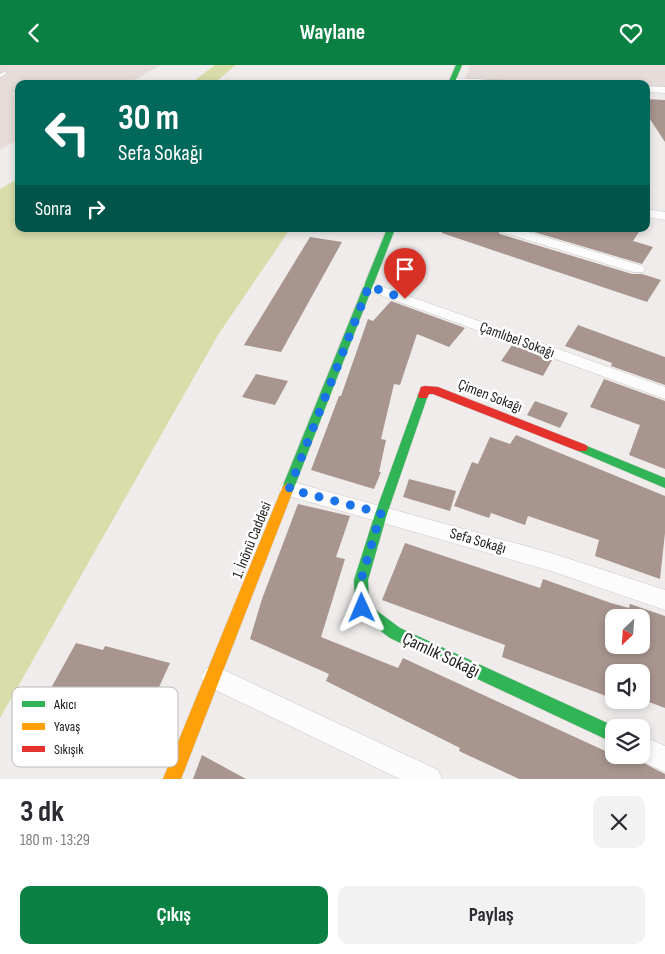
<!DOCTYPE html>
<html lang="tr">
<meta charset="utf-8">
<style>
body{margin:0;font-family:"Sofia Sans Condensed",sans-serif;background:#f2f2f3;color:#2b2b33;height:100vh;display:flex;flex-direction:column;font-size:19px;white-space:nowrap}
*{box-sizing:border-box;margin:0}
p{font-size:16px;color:#7c7c81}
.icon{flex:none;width:28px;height:28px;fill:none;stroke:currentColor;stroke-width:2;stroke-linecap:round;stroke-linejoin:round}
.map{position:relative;height:714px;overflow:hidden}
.panel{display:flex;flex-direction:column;background:#fff;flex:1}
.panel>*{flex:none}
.banner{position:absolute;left:15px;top:15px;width:635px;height:152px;border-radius:10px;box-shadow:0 2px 8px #0003;background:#00695c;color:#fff;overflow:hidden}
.needle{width:32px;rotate:205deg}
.fabs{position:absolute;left:605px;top:544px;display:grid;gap:10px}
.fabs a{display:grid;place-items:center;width:45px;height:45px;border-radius:10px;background:#fff;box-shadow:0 2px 8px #0003;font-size:25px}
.pin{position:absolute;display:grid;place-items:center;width:42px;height:42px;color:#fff;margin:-51px -21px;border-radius:50% 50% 50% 0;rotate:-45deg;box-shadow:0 0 5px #0007}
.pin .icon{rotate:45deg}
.me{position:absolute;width:55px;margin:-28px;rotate:359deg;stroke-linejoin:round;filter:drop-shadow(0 0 4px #0008)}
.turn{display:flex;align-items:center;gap:18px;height:105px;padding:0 20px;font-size:22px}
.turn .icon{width:65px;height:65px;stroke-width:2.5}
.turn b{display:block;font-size:35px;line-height:42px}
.then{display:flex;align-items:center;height:48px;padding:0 20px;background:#0003;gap:10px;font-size:19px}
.round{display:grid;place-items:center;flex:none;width:52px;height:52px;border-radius:10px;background:#f2f2f3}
.overview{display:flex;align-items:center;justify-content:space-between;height:85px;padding:0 20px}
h1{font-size:30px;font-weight:700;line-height:38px}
.primary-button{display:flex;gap:10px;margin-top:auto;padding:10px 20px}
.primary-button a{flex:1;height:58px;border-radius:10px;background:#0b8043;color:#fff;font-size:20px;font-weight:700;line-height:58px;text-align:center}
.primary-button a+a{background:#f2f2f3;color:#2b2b33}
header{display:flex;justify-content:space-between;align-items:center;height:65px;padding:0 20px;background:#0b8043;color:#fff;font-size:22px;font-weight:700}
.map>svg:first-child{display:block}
.built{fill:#e6dcd9}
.green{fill:#d8ddaa}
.building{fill:#a7958e;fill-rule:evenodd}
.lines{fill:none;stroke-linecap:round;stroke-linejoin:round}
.lane-casing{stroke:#cac8c7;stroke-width:1}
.street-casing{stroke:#cac8c7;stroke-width:1}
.fast-casing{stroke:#cac8c7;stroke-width:1}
.slow-casing{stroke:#cac8c7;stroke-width:1}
.jam-casing{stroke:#cac8c7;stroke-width:1}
.lane{fill:#fdfcfc;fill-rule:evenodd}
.street{fill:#fdfcfc;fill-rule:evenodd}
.fast{fill:#30b455;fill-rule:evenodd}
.slow{fill:#ff9f0a;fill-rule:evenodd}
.jam{fill:#e5322d;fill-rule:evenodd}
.route{stroke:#1a73e8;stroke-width:9;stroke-dasharray:0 16.2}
.labels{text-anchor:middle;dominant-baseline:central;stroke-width:5;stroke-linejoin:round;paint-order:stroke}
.street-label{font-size:15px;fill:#1e1b1b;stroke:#fff}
.near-street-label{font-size:18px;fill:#1e1b1b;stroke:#fff}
.key{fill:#fff;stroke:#bcbbbb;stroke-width:1}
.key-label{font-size:14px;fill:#1e1b1b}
</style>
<header><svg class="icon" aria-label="back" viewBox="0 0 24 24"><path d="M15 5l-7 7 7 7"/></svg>Waylane<svg class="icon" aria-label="heart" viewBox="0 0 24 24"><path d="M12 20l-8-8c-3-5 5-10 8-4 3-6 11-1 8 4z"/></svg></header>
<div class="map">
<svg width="665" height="714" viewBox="0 0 665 714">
<rect width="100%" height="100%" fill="#efeceb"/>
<!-- built -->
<g class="built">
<polygon points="0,0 161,0 127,19 19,19 19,74 0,85"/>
<polygon points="470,0 665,0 665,23 646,22 646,19 574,19 465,14"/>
</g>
<!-- green -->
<g class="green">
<polygon points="215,0 236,0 213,19 190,19"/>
<polygon points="19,113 19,164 290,164 218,270 0,653 0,124"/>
</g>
<!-- building -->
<g class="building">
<polygon points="646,34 665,35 665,77 646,48"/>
<polygon points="442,164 497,164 500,169 632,209 642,209 661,215 647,237 442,168"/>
<polygon points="524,164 641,164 633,176 653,182 642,199"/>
<polygon points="310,172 342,177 281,287 244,280"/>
<polygon points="391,236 465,263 449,282 417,269 400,320 394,319 381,374 386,375 379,407 381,407 374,424 311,405 339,331 341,331 368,254 373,256"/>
<polygon points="578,260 665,292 665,320 611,301 612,298 565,281"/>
<polygon points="512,280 552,295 543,311 501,296"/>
<polygon points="256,309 288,316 275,340 242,332"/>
<polygon points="604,314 665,336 665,404 629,390 640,360 590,342"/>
<polygon points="535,336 568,348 560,363 527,350"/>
<polygon points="516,370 665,431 665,468 660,514 595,491 599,475 528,451 525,460 491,448 489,453 454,441 472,397 478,399 490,372 510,379"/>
<polygon points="409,414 456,426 450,446 403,432"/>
<polygon points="298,439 350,451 336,492 345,494 321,572 398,603 403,593 614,690 630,691 665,709 665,714 519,714 459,686 460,683 326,616 329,609 250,574 262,534"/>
<path d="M405 478 540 523 543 514 611 538 629 543 630 539 665 551V643L641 634V608H614V634L502 592 505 580 382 535ZM614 552H641V580H614Z"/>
<polygon points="76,578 103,585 105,581 170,598 149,644 78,624 64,650 40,643"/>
<polygon points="202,690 246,714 193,714"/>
</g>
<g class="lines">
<defs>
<polygon id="lane" points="4,7 8,8 0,12 0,9"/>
<g id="street">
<polygon points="452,13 518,16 522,19 449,18 448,16"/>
<polygon points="646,21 665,22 665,28 646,27"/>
<polygon points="646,144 665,147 665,155 646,152"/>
<polygon points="499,164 518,164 643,201 645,204 643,207 633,207 501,167"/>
<polygon points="369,217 665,322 665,334 364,224 362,221 364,218"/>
<polygon points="289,416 551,488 665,525 665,545 551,506 282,429 279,424 282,419"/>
<polygon points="213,600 438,705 442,714 400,714 205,620 201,612 205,604"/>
<polygon points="641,670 665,681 665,707 632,692 631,690 641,690"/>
</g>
<g id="fast">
<polygon points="456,0 462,0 454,19 448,19"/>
<polygon points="387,164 395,164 294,423 292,426 288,428 284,426 282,423"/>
<polygon points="423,326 428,330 387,449 368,515 369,540 400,563 616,662 614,662 614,678 390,573 357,548 355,543 354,515 375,449 418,330"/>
<polygon points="582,379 665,413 665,423 578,386 576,383 578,380"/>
</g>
<polygon id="slow" points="288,418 292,420 294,423 181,714 163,714 282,423 284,420"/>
<polygon id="jam" points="425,321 438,322 586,380 588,383 586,386 578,386 433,329 429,329 427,333 419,333 418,330 421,322"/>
</defs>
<!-- lane casing -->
<use href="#lane" class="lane-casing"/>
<!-- street casing -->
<use href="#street" class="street-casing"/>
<!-- fast casing -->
<use href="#fast" class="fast-casing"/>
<!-- slow casing -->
<use href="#slow" class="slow-casing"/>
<!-- jam casing -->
<use href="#jam" class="jam-casing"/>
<!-- lane -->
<use href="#lane" class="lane"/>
<!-- street -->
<use href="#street" class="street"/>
<!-- fast -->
<use href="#fast" class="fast"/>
<!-- slow -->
<use href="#slow" class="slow"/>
<!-- jam -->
<use href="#jam" class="jam"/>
</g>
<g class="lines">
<!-- route -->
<polyline class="route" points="362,543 361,515 381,448 289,424 369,221 405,234"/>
</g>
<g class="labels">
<!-- street labels -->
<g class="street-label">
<text transform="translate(517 275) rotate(20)">Çamlıbel Sokağı</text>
<text transform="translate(490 331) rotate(21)">Çimen Sokağı</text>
<text transform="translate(252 475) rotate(-68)">1. İnönü Caddesi</text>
<text transform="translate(478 476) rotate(16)">Sefa Sokağı</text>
</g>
<!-- near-street labels -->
<g class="near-street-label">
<text transform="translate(441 590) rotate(25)">Çamlık Sokağı</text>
</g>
</g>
<!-- legend -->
<rect x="12" y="622" width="166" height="80" rx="8" class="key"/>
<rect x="22" y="636" width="23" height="6" fill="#30b455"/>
<rect x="22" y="658" width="23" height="7" fill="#ff9f0a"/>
<rect x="22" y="681" width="23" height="6" fill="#e5322d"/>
<g class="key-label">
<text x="54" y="644">Akıcı</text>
<text x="54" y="666">Yavaş</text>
<text x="54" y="689">Sıkışık</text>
</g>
</svg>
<div class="fabs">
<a><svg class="needle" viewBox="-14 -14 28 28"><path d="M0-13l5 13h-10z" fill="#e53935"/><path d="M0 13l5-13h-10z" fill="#7c7c81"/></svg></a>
<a><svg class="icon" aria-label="sound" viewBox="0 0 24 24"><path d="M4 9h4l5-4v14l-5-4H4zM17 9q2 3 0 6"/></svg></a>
<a><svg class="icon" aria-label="layers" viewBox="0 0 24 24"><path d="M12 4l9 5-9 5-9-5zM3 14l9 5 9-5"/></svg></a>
</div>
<div class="pin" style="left:405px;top:234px;background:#d93025"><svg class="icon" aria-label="arrive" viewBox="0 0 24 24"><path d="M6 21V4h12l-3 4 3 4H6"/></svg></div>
<svg class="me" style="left:362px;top:543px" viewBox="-20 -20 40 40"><path d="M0-17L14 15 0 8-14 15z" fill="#1a73e8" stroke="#fff" stroke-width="4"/></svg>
<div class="banner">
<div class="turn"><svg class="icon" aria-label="left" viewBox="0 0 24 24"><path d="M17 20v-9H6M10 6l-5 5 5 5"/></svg><div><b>30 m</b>Sefa Sokağı</div></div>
<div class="then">Sonra<svg class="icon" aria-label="right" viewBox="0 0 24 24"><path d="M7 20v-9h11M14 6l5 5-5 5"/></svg></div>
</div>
</div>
<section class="panel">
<div class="overview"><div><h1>3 dk</h1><p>180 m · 13:29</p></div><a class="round"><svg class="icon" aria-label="close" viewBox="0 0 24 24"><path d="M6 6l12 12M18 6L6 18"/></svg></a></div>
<div class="primary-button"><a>Çıkış</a><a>Paylaş</a></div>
</section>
